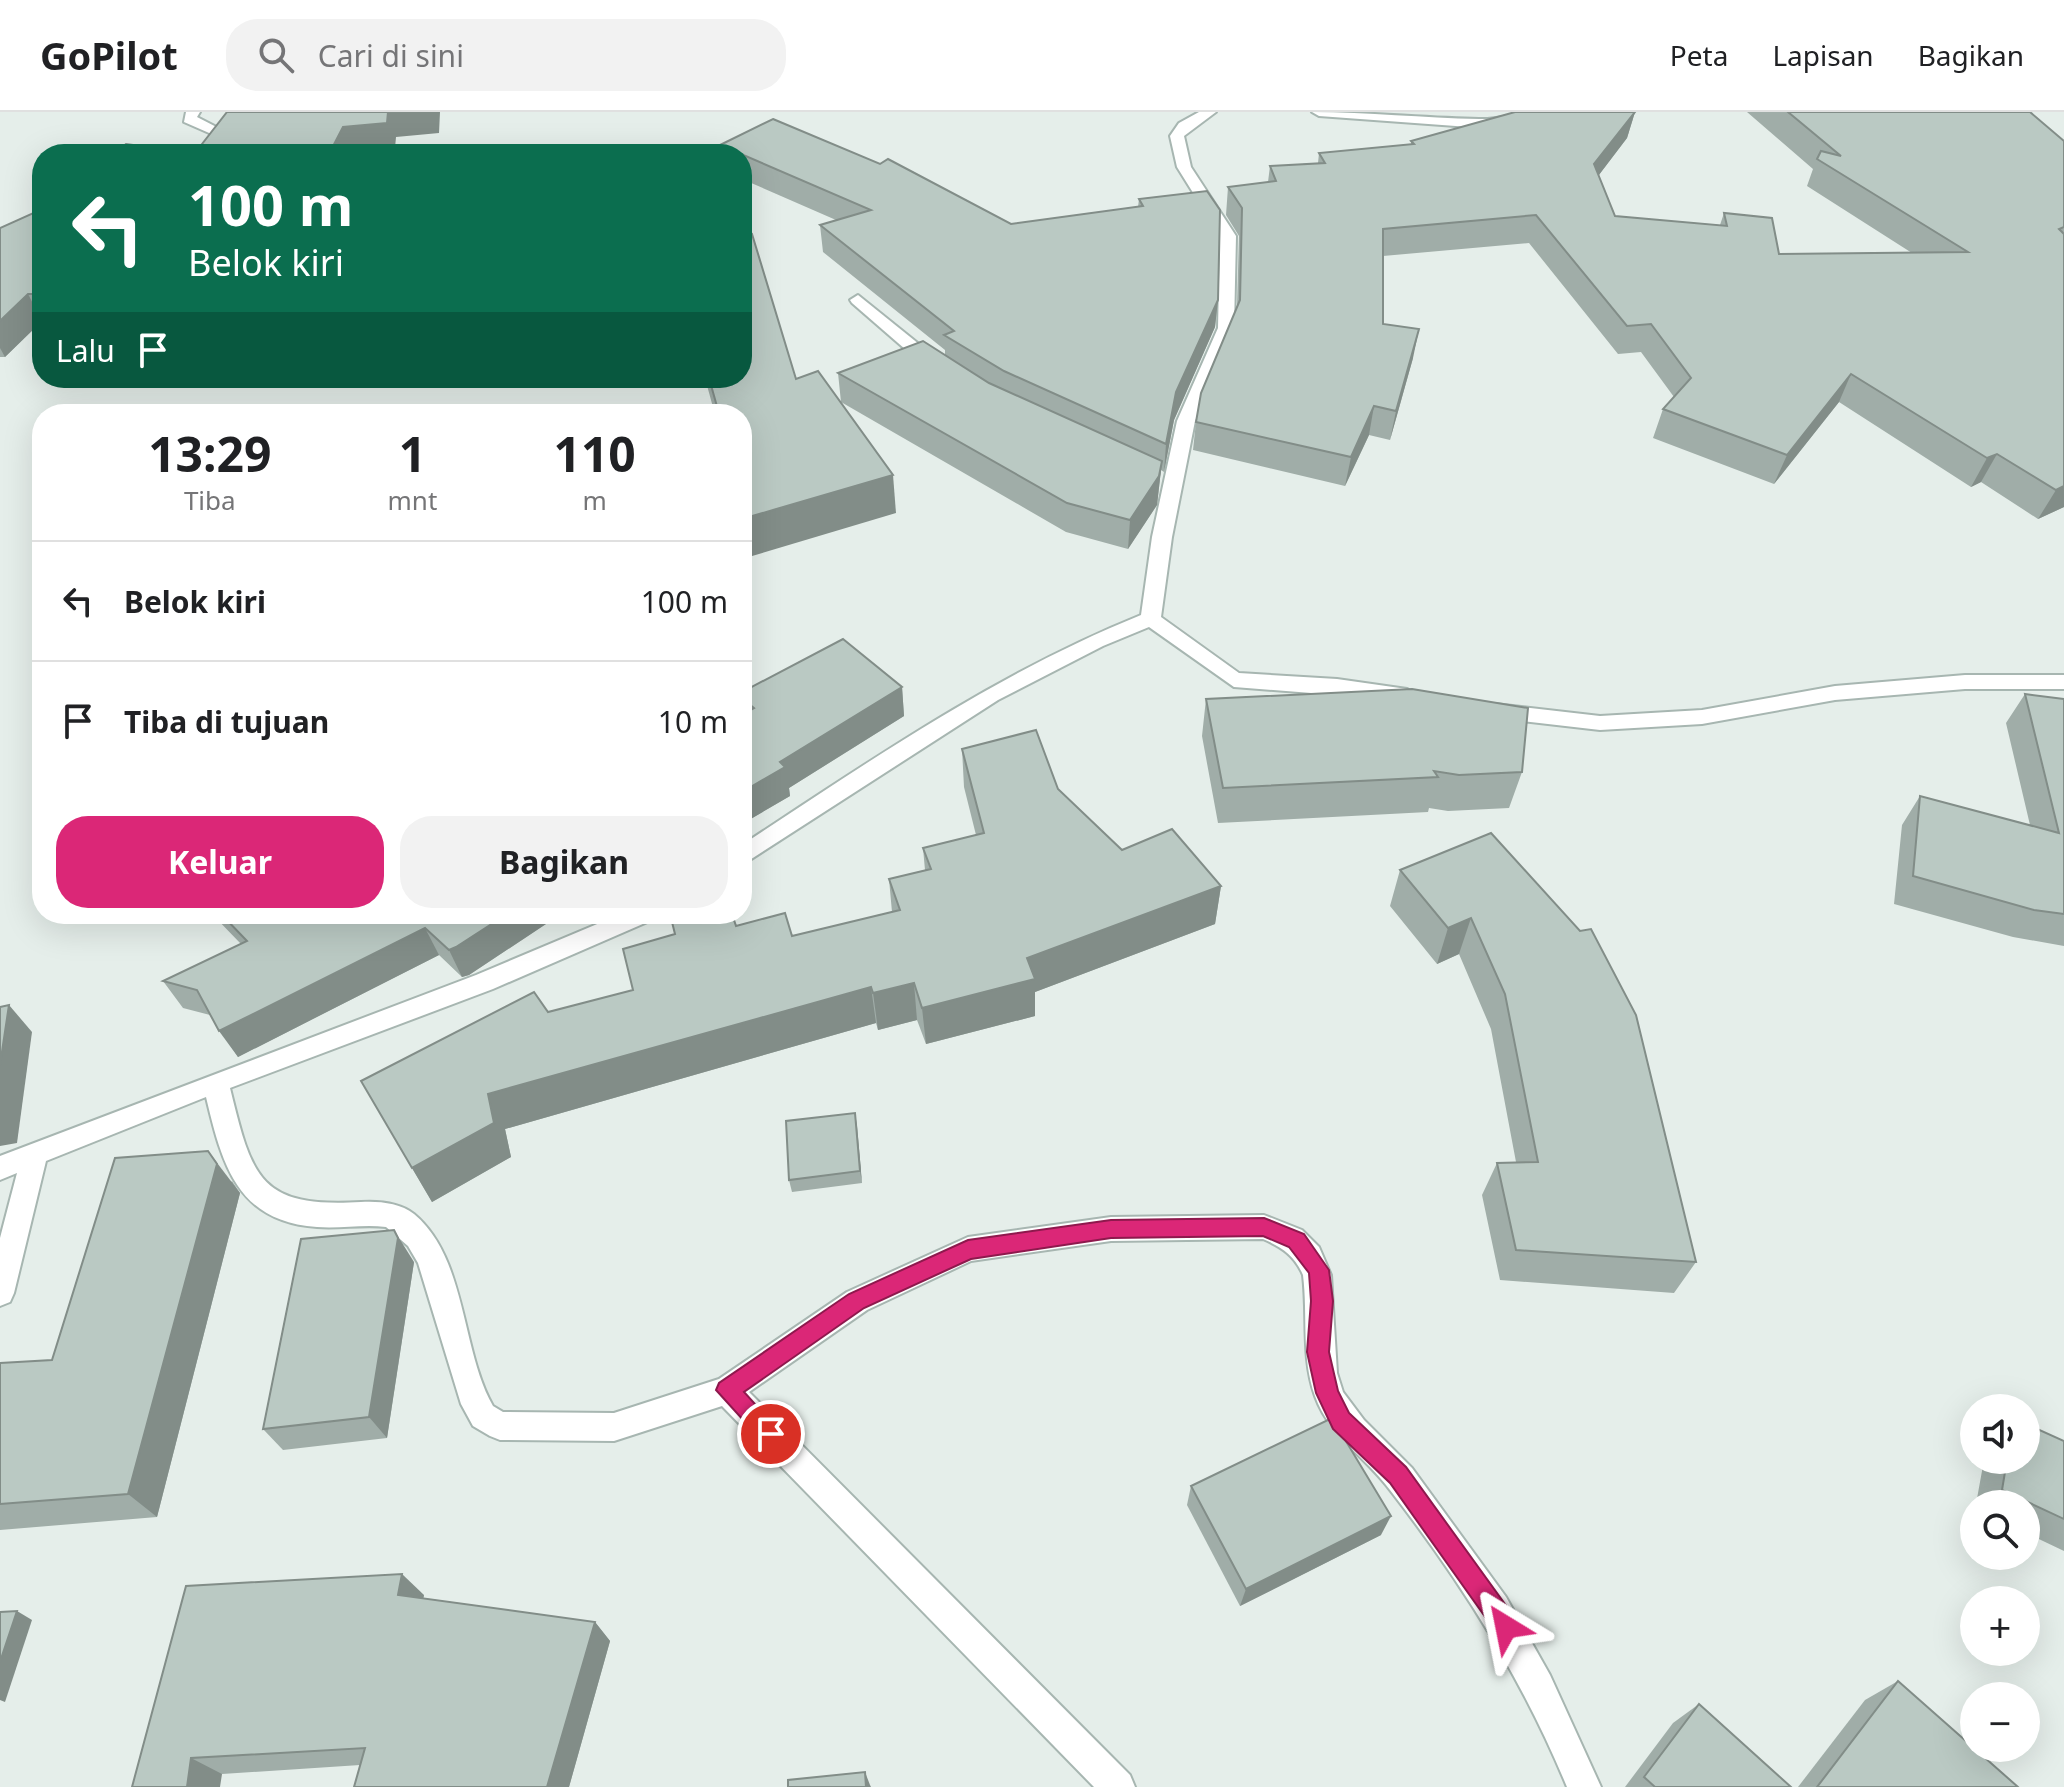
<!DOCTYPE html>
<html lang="id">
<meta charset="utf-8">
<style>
body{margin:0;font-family:"Noto Sans",sans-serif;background:#f2f2f2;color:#202124;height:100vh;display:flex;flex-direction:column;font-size:30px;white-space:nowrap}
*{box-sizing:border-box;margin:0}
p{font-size:26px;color:#757577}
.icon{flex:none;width:44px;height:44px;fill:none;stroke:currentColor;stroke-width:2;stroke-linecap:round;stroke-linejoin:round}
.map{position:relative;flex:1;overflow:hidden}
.details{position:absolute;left:32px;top:292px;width:720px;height:520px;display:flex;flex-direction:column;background:#fff;border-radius:32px;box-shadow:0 8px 32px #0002}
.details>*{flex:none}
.guide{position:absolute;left:32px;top:32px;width:720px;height:244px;border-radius:32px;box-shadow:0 8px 32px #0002;background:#0b6e4f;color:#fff;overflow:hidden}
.controls{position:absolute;left:1960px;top:1282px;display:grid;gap:16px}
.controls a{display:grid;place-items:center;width:80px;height:80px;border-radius:50%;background:#fff;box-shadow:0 8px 32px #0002;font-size:40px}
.pin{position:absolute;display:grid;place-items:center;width:68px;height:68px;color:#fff;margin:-34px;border:4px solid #fff;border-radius:50%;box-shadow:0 2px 8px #0007}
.me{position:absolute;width:88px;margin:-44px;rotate:325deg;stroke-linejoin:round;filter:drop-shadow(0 0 6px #0008)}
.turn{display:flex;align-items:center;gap:28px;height:168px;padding:0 24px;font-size:36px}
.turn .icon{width:104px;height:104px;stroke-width:2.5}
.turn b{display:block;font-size:56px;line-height:68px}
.then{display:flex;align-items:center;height:76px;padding:0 24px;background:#0003;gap:16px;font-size:30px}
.eta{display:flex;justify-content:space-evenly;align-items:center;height:136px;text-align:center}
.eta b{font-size:48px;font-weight:700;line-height:56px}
.cta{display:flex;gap:16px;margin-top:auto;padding:16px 24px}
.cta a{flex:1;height:92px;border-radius:32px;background:#db2777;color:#fff;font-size:32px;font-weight:700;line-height:92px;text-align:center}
.cta a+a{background:#f2f2f2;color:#202124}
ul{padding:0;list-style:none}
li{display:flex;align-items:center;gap:24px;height:120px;padding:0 24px;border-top:2px solid #e0e0e0}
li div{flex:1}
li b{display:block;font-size:30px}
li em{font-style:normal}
header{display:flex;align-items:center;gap:48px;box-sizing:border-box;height:112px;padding:0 40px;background:#fff;border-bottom:2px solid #e0e0e0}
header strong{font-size:38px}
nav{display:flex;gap:44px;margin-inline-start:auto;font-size:28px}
.search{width:560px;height:72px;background:#f2f2f2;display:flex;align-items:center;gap:20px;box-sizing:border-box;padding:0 28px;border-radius:32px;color:#757577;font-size:30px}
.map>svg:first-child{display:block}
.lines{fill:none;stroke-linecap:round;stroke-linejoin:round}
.minor-casing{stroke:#a7b6b1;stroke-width:4}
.minor{fill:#fff;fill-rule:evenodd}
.wall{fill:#a0ada8}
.shaded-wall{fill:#828d88}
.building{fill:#bac9c3;stroke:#828d88;stroke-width:2}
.route{fill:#db2777;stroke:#8e194d;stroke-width:2}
</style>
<header>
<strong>GoPilot</strong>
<div class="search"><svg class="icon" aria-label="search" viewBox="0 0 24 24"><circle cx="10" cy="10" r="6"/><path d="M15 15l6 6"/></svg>Cari di sini</div>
<nav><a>Peta</a><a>Lapisan</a><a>Bagikan</a></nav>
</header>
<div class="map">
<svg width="2064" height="1675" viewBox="0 0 2064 1675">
<rect width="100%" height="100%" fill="#e5eeea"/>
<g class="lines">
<defs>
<g id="minor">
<polygon points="186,0 200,0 197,5 232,23 214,42 199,42 216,24 184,10"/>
<path d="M1199 0H1216L1184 24 1191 55 1236 124 1234 216 1195 309 1172 425 1161 505 1239 561 1337 567 1407 577 1418 584 1414 589 1234 575 1149 515 1103 534 998 588 742 753V733C871 648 997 561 1141 503L1152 425 1177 309 1218 216 1220 124 1177 55 1170 24 1179 11Z"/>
<path d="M1312 0C1368 0 1423 6 1479 7 1499 8 1519 0 1540 0L1483 16 1319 4Z"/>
<polygon points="858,183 940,249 940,257 928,257 852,191 850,188"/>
<polygon points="1965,563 2064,563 2064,577 1965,577 1835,588 1702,612 1600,618 1495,606 1484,599 1495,592 1600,604 1702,598 1835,574"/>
<path d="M621 802H656L652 808 493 877 230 976C252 1067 260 1096 361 1090 379 1089 400 1091 414 1102 467 1146 461 1239 493 1294L503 1300 614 1301 719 1267 847 1180 968 1125 1111 1105 1264 1103 1302 1118 1319 1135 1331 1163 1337 1261 1343 1280 1364 1308 1412 1356 1506 1485 1550 1563 1601 1675H1567C1522 1566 1462 1471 1390 1378 1366 1345 1329 1324 1315 1284 1301 1245 1308 1204 1303 1163 1295 1144 1282 1135 1263 1127L1111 1129 971 1149 867 1198 749 1280 1130 1663 1135 1675H1094L722 1294 614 1329 500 1328 490 1324 473 1314 461 1292 418 1151 408 1134 386 1115C363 1112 340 1117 317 1115 237 1110 222 1052 206 985L46 1049 14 1181 10 1190 0 1194V1126L17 1061 0 1068V1044L476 863Z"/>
</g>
</defs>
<!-- minor casing -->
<use href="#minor" class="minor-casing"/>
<!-- minor -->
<use href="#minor" class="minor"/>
</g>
<!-- wall -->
<g class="wall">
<polygon points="1635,0 1627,26 1598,64 1615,104 1720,113 1724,101 1779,142 1912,141 1807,74 1813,57 1747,0 2030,0 2064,29 2064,395 2038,407 1981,370 1971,375 1839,290 1774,372 1653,326 1663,297 1674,285 1641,240 1618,242 1529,131 1383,144 1383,212 1413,246 1390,328 1369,323 1345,374 1193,338 1196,310 1237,194 1239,124 1226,103 1228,75 1268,70 1270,54 1318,51 1319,41 1411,32 1411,29"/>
<polygon points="720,33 1011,112 1138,95 1139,87 1218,188 1215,215 1174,308 1164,360 1161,358 1157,393 1128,437 1066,420 841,290 838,261 945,243 945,238 823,140 820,113 836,108 742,67 742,42 721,42"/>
<polygon points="42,95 42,209 5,245 0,245 0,116 36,100"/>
<polygon points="705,266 742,266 896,401 742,302 714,299"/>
<polygon points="902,575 904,604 789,676 790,684 742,712 742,580"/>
<polygon points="2025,582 2064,587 2064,834 2013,825 1894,792 1902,713 1920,684 2030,713 2006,611"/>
<polygon points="1206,587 1522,660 1509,696 1448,699 1429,696 1428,700 1218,711 1202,624"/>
<polygon points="962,637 1058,677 1122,738 1221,774 1215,812 1035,880 1035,904 926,932 917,908 878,918 876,911 505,1017 511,1045 432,1090 412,1056 548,900 633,878 736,814 792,824 892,800 889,767 925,758 923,736 976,723 964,675"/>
<polygon points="1491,721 1696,1150 1674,1181 1500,1168 1482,1083 1497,1051 1516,1050 1491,917 1459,842 1437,852 1390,794 1400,758"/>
<polygon points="212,802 561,802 469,863 462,865 439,843 238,945 210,903 183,896 163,869 241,832"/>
<polygon points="855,1001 862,1071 792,1080 789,1068"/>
<polygon points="232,1069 240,1081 157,1405 0,1418 0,1251 52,1248"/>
<polygon points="414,1150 387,1326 283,1338 263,1317"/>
<polygon points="2064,1329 2064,1439 2026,1421 2026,1392 1976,1392 1984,1348 2026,1348"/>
<polygon points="1191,1374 1381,1423 1240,1494 1187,1393"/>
<polygon points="424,1483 423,1486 595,1510 610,1529 569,1675 354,1675 360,1653 222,1662 132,1675"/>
<polygon points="1898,1569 2018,1675 1798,1675 1865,1588"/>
<polygon points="1699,1592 1791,1675 1625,1675 1673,1611"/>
</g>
<!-- shaded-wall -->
<g class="shaded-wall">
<polygon points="388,0 440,0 439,21 396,25 395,36 352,40 351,42 329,42 343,15"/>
<polygon points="1635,0 1627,26 1586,80 1594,52"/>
<polygon points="28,182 42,209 5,245 0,236 0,209"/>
<polygon points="1218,188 1215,215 1174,308 1164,360 1166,332 1176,280"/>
<polygon points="1419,217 1413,246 1390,328 1396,299"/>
<polygon points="1851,262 1839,290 1774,372 1787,343"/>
<polygon points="1374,294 1369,323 1345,374 1351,345"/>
<polygon points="1997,342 1981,370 1971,375 1987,346"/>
<polygon points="1162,349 1157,393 1128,437 1130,408"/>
<polygon points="893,363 896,401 742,447 742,407"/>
<polygon points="2064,374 2064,395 2038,407 2056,378"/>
<polygon points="902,575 904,604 789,676 790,684 742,712 742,680 780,650"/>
<polygon points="1221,774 1215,812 1035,880 1035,904 926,932 922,896 1027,846"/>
<polygon points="507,802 561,802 469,863 462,865 449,838"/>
<polygon points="1471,806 1459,842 1437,852 1448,816"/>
<polygon points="425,816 439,843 238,945 219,919"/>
<polygon points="914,871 917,908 878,918 873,881"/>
<polygon points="871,875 876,911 505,1017 511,1045 432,1090 412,1056 488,982"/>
<polygon points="9,893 32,920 17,1031 0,1034 0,953"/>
<polygon points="855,1001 857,1014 862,1071 860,1059"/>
<polygon points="208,1039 240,1081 157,1405 128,1382"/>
<polygon points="394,1118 414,1150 387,1326 369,1305"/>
<polygon points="1391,1404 1381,1423 1240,1494 1246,1477"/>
<polygon points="402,1462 424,1483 420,1503 398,1483"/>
<polygon points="17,1499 32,1508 5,1590 0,1588 0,1550"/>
<polygon points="595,1510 610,1529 569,1675 547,1675"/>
<polygon points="191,1646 222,1662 220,1675 187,1675"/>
<polygon points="865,1660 870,1673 871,1675 866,1675"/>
</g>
<!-- building -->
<g class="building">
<polygon points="227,0 388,0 387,11 343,15 329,42 113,42 126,32 195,41"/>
<polygon points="1515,0 1635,0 1594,52 1615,104 1727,114 1724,101 1772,106 1779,142 1968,140 1817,47 1821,39 1841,44 1788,0 2030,0 2064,29 2064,115 2059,117 2064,122 2064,374 2056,378 1997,342 1987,346 1851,262 1787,343 1663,297 1691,266 1651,212 1627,214 1536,103 1383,117 1383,212 1419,217 1396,299 1374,294 1351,345 1196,310 1201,281 1240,188 1242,96 1228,75 1276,69 1270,54 1325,51 1319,41 1414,32 1411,29"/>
<polygon points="773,7 880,52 888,47 1011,112 1143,94 1139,87 1207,79 1220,98 1218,188 1176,280 1166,332 1004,259 944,223 954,219 820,113 871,98 720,33"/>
<polygon points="42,95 42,182 28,182 0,209 0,116 36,100"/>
<polygon points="752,122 796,267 818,259 893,363 742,407 742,302 705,302 718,298 709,266 742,266 742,125"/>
<polygon points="923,229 989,271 1162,349 1159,364 1130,408 1067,391 838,261"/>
<polygon points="843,527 902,575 780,650 785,655 742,680 742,603 754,596 742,586 742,580"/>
<polygon points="1412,577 1528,596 1522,660 1459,663 1434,659 1438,665 1223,676 1206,587"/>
<polygon points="2025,582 2064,587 2064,802 2034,798 1913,764 1920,684 2059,721"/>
<polygon points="1036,618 1058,677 1122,738 1172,717 1221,774 1027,846 1035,867 922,896 914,871 873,881 871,875 488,982 494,1011 412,1056 361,969 534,880 548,900 633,878 623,837 675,822 671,806 687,802 732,802 736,814 785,801 792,824 900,798 889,767 931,757 923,736 984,721 962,637"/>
<polygon points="1491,721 1580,819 1591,817 1636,903 1696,1150 1516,1138 1497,1051 1538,1050 1505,882 1471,806 1448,816 1400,758"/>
<polygon points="221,802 507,802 456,835 449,838 425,816 219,919 197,878 163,869 247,829"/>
<polygon points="9,893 0,953 0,895"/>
<polygon points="855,1001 860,1059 789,1068 786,1009"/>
<polygon points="208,1039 217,1052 128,1382 0,1392 0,1251 52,1248 115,1046"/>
<polygon points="394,1118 398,1126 369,1305 263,1317 301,1127"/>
<polygon points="1332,1306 1391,1404 1246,1477 1191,1374"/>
<polygon points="2026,1312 2064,1329 2064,1407 2002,1378 2007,1348 2026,1348"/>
<polygon points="402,1462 398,1483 595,1510 547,1675 354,1675 365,1636 191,1646 187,1675 132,1675 186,1474"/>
<polygon points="17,1499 0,1550 0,1500"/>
<polygon points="1898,1569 2018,1675 1817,1675"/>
<polygon points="1699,1592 1791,1675 1655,1675 1644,1665"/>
<polygon points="865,1660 866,1675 788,1675 788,1668"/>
</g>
<!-- route -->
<polygon class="route" points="1264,1106 1304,1122 1329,1158 1333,1189 1329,1240 1338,1279 1349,1301 1406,1355 1515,1506 1518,1515 1515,1523 1506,1527 1498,1523 1390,1371 1333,1317 1316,1281 1307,1240 1311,1189 1309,1161 1289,1135 1263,1124 1111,1126 971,1147 864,1196 744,1280 782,1322 779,1330 771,1333 763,1330 716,1278 719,1271 849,1182 968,1128 1111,1108"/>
</svg>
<div class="controls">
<a><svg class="icon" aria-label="sound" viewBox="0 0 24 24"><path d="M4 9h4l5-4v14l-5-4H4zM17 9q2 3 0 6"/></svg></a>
<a><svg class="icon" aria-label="search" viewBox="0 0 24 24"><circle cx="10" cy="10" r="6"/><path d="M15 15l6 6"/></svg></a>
<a>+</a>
<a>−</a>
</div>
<div class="pin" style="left:771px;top:1322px;background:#d93025"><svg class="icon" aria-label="arrive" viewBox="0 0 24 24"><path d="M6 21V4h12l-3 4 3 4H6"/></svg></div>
<svg class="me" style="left:1506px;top:1515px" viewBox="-20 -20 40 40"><path d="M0-17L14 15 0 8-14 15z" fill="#db2777" stroke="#fff" stroke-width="4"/></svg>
<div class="guide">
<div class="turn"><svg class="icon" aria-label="left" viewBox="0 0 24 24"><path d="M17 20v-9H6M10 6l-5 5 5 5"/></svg><div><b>100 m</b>Belok kiri</div></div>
<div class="then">Lalu<svg class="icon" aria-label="arrive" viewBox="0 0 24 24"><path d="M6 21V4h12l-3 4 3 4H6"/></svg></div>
</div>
<section class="details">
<div class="eta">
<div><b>13:29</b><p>Tiba</p></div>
<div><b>1</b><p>mnt</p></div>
<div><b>110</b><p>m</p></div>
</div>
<ul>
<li><svg class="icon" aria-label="left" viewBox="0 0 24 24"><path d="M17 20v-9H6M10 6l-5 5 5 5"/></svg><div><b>Belok kiri</b></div><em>100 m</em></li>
<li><svg class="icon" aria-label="arrive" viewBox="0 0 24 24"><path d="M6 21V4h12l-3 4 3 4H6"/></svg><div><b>Tiba di tujuan</b></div><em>10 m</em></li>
</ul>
<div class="cta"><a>Keluar</a><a>Bagikan</a></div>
</section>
</div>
